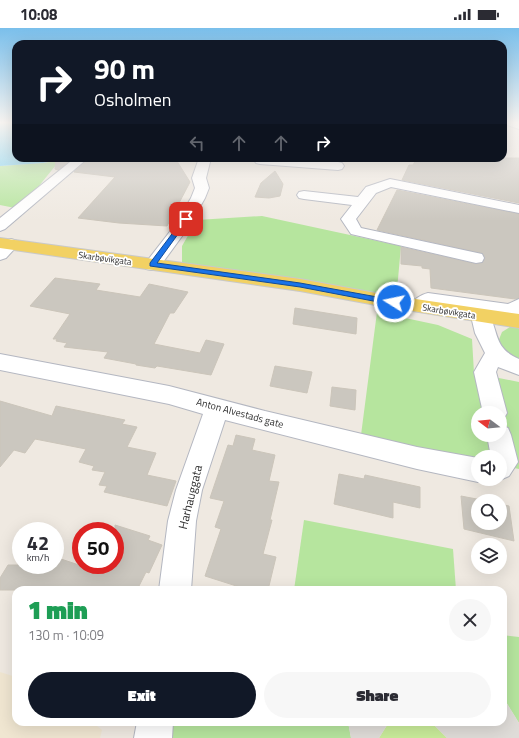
<!DOCTYPE html>
<meta charset="utf-8">
<style>
body{margin:0;font-family:"Titillium Web",sans-serif;background:#f7f7f7;color:#2b2b33;height:100vh;display:flex;flex-direction:column;font-size:15px;white-space:nowrap}
*{box-sizing:border-box;margin:0}
p{font-size:13px;color:#7c7c81}
.icon{flex:none;width:22px;height:22px;fill:none;stroke:currentColor;stroke-width:2;stroke-linecap:round;stroke-linejoin:round}
.map{position:relative;flex:1;overflow:hidden}
.side{position:absolute;left:12px;top:558px;width:495px;height:140px;display:flex;flex-direction:column;background:#fff;border-radius:12px;box-shadow:0 4px 16px #0002}
.side>*{flex:none}
.banner{position:absolute;left:12px;top:12px;width:495px;height:122px;border-radius:12px;box-shadow:0 4px 16px #0002;background:#111827;color:#fff;overflow:hidden}
.needle{width:26px;rotate:286deg}
.buttons{position:absolute;left:471px;top:378px;display:grid;gap:8px}
.buttons a{display:grid;place-items:center;width:36px;height:36px;border-radius:50%;background:#fff;box-shadow:0 4px 16px #0002;font-size:20px}
.speed{position:absolute;left:12px;top:494px;display:flex;gap:8px;font-size:20px;font-weight:700;text-align:center}
.speed>*{display:grid;place-content:center;width:52px;height:52px;border-radius:50%;background:#fff;box-shadow:0 4px 16px #0002;line-height:1}
.speed small{font-size:10px;font-weight:400}
.speed .limit{border:6px solid #d22;background:#fff;color:#111}
.pin{position:absolute;display:grid;place-items:center;width:34px;height:34px;color:#fff;margin:-17px;border-radius:8px;box-shadow:0 2px 6px #0006}
.me{position:absolute;width:44px;margin:-22px;rotate:280deg;stroke-linejoin:round;filter:drop-shadow(0 0 3px #0008)}
.turn{display:flex;align-items:center;gap:14px;height:84px;padding:0 16px;font-size:18px}
.turn .icon{width:52px;height:52px;stroke-width:2.5}
.turn b{display:block;font-size:28px;line-height:34px}
.lanes{display:flex;align-items:center;height:38px;padding:0 16px;background:#0003;justify-content:center;gap:20px;direction:ltr}
.lanes .off{opacity:.35}
.round{display:grid;place-items:center;flex:none;width:42px;height:42px;border-radius:21px;background:#f7f7f7}
.overview{display:flex;align-items:center;justify-content:space-between;height:68px;padding:0 16px}
h1{font-size:24px;font-weight:800;line-height:30px;color:#1e9e55}
.cta{display:flex;gap:8px;margin-top:auto;padding:8px 16px}
.cta a{flex:1;height:46px;border-radius:24px;background:#111827;color:#fff;font-size:16px;font-weight:800;line-height:46px;text-align:center}
.cta a+a{background:#f7f7f7;color:#2b2b33}
.status{display:flex;justify-content:space-between;align-items:center;height:28px;padding:0 20px;background:#fff;direction:ltr}
.status svg{height:11px;fill:currentColor}
.map>svg:first-child{display:block}
.education{fill:#f0e6d1}
.green{fill:#b6e59e;fill-rule:evenodd}
.pitch{fill:#c9ec9a}
.plaza{fill:#dfdcd8}
.water{fill:#75cff0}
.building{fill:#cbc7bf;stroke:#cbc5ba}
.lines{fill:none;stroke-linecap:round;stroke-linejoin:round}
.minor-casing{stroke:#b4b7c1;stroke-width:2}
.major-casing{stroke:#c9c9c9;stroke-width:2}
.minor{fill:#fff;fill-rule:evenodd}
.major{fill:#f2d163;fill-rule:evenodd}
.route{fill:#1a73e8;stroke:#114b97}
.labels{text-anchor:middle;dominant-baseline:central;stroke-width:3.5;stroke-linejoin:round;paint-order:stroke}
.far-street-label{font-size:9px;fill:#2e2e2e;stroke:#fff}
.street-label{font-size:10px;fill:#2e2e2e;stroke:#fff}
.near-street-label{font-size:12px;fill:#2e2e2e;stroke:#fff}
</style>
<div class="status"><b>10:08</b><svg viewBox="0 0 49 12"><path d="M0 12V9h3v3zM5 12V6h3v6zM10 12V3h3v9zM15 12V0h3v12zM26 1h20v11H26zM47 4h2v5h-2z"/></svg></div>
<div class="map">
<svg width="519" height="710" viewBox="0 0 519 710">
<rect width="100%" height="100%" fill="#efe9e1"/>
<!-- education -->
<polygon class="education" points="0,644 16,649 16,694 92,694 102,702 100,710 0,710"/>
<!-- green -->
<g class="green">
<polygon points="60,132 30,169 15,180 0,177 0,138 43,135"/>
<polygon points="262,188 401,218 397,262 411,264 410,271 182,235 182,218 197,192"/>
<path d="M377 284 438 297 472 311 474 345 519 354V441L500 437V429H478V432L361 407ZM478 385H500V407H478Z"/>
<polygon points="513,297 519,298 519,332 501,322 498,314 502,304"/>
<polygon points="304,492 453,521 456,562 294,562"/>
<polygon points="503,607 519,609 519,695 503,669"/>
<polygon points="166,694 348,694 351,710 163,710"/>
</g>
<!-- pitch -->
<polygon class="pitch" points="389,694 431,694 447,710 379,710"/>
<!-- plaza -->
<g class="plaza">
<polygon points="503,669 519,695 519,710 447,710 431,694 503,694"/>
<polygon points="348,694 389,694 379,710 351,710"/>
</g>
<!-- water -->
<polygon class="water" points="0,94 16,94 16,130 68,130 43,135 0,138"/>
<!-- building -->
<g class="building">
<polygon points="56,130 73,130 58,142 55,141"/>
<polygon points="89,130 175,130 190,154 167,198 119,195 78,190 115,149 74,144"/>
<polygon points="417,130 519,130 519,175 402,152 409,137 413,137"/>
<polygon points="275,143 283,156 280,168 269,170 255,169 261,155"/>
<polygon points="397,162 519,186 519,270 515,271 431,260 430,241 422,240 422,238 401,236 401,219 476,236 482,235 485,229 482,225 377,202"/>
<polygon points="55,250 100,256 96,262 140,269 149,256 188,264 174,285 170,285 154,316 200,325 206,312 224,316 211,347 157,338 155,340 136,337 136,336 104,330 108,324 64,319 67,315 56,313 57,311 53,311 70,286 30,278"/>
<polygon points="295,280 357,290 356,306 293,296"/>
<polygon points="275,338 312,344 307,365 270,358"/>
<polygon points="332,359 356,362 355,382 330,378"/>
<polygon points="0,373 52,388 56,378 125,392 122,396 137,399 127,419 156,425 147,447 176,453 167,478 104,464 107,458 99,457 105,444 92,442 94,438 79,434 86,421 35,411 25,425 14,422 0,439"/>
<polygon points="236,407 255,411 252,422 275,427 269,453 279,454 270,492 272,492 263,526 276,529 268,562 249,562 205,548 221,501 215,499 224,473 210,470 228,417 233,418"/>
<polygon points="339,446 364,451 365,447 420,459 420,480 393,474 393,490 334,476"/>
<polygon points="461,468 487,473 478,473 478,495 500,495 500,476 509,478 514,513 464,501"/>
<polygon points="115,497 150,508 148,512 162,517 149,545 146,544 137,562 0,562 0,550 8,537 55,537 55,529 97,543 100,537 115,537"/>
</g>
<g class="lines">
<defs>
<g id="minor">
<polygon points="503,94 519,94 519,101 504,96"/>
<polygon points="75,130 88,130 5,201 0,203 0,190"/>
<polygon points="199,130 211,130 206,150 209,160 205,170 188,200 158,241 152,242 146,241 144,237 175,197 191,170 195,160 192,150"/>
<polygon points="253,130 282,130 338,134 342,135 344,138 342,141 338,142 260,136 256,135"/>
<polygon points="390,151 519,177 519,185 391,159 376,165 356,191 361,200 482,226 484,230 482,234 476,235 351,206 341,191 352,177 304,171 299,170 297,167 299,164 304,163 358,169 366,159"/>
<polygon points="11,211 17,213 19,216 6,230 0,232 0,218 5,213"/>
<path d="M428 265 508 276 519 271V286C510 291 499 288 489 286 499 306 494 320 519 331V347L498 339 496 344 507 385 503 392 500 393V385H483L474 344 485 325 475 305 471 288 474 284 432 277C425 283 421 285 412 282L410 278C414 271 420 267 428 265Z"/>
<polygon points="0,326 169,358 265,383 417,419 478,430 478,451 485,451 478,454 417,441 225,392 202,462 196,493 191,562 159,562 168,493 176,462 203,386 169,376 0,342"/>
<polygon points="500,397 508,400 511,407 518,434 509,448 500,452 498,451 500,451 500,429 491,429 487,407 500,407"/>
<polygon points="137,694 173,694 172,710 134,710"/>
</g>
<polygon id="major" points="0,210 300,251 381,266 519,286 519,300 381,278 300,263 0,220"/>
</defs>
<!-- minor casing -->
<use href="#minor" class="minor-casing"/>
<!-- major casing -->
<use href="#major" class="major-casing"/>
<!-- minor -->
<use href="#minor" class="minor"/>
<!-- major -->
<use href="#major" class="major"/>
</g>
<!-- sky -->
<linearGradient id="sky" x2="0" y2="1"><stop stop-color="#7abfeb"/><stop offset="0.49" stop-color="#f8f5f2"/><stop offset="1" stop-color="#f8f5f2" stop-opacity="0"/></linearGradient>
<rect width="519" height="193" fill="url(#sky)"/>
<!-- route -->
<polygon class="route" points="186,189 189,191 157,235 300,255 394,272 398,274 394,277 300,259 150,238 150,235 184,190"/>
<g class="labels">
<!-- far-street labels -->
<g class="far-street-label">
<text transform="translate(105 230) rotate(8)">Skarbøvikgata</text>
<text transform="translate(449 283) rotate(9)">Skarbøvikgata</text>
</g>
<!-- street labels -->
<g class="street-label">
<text transform="translate(240 385) rotate(15)">Anton Alvestads gate</text>
</g>
<!-- near-street labels -->
<g class="near-street-label">
<text transform="translate(190 469) rotate(-76)">Harhauggata</text>
</g>
</g>
</svg>
<div class="buttons">
<a><svg class="needle" viewBox="-14 -14 28 28"><path d="M0-13l5 13h-10z" fill="#e53935"/><path d="M0 13l5-13h-10z" fill="#7c7c81"/></svg></a>
<a><svg class="icon" aria-label="sound" viewBox="0 0 24 24"><path d="M4 9h4l5-4v14l-5-4H4zM17 9q2 3 0 6"/></svg></a>
<a><svg class="icon" aria-label="search" viewBox="0 0 24 24"><circle cx="10" cy="10" r="6"/><path d="M15 15l6 6"/></svg></a>
<a><svg class="icon" aria-label="layers" viewBox="0 0 24 24"><path d="M12 4l9 5-9 5-9-5zM3 14l9 5 9-5"/></svg></a>
</div>
<div class="speed"><div>42<small>km/h</small></div><div class="limit">50</div></div>
<div class="pin" style="left:186px;top:191px;background:#d93025"><svg class="icon" aria-label="arrive" viewBox="0 0 24 24"><path d="M6 21V4h12l-3 4 3 4H6"/></svg></div>
<svg class="me" style="left:394px;top:274px" viewBox="-20 -20 40 40"><circle r="17" fill="#1a73e8" stroke="#fff" stroke-width="3"/><path d="M0-11L8 9 0 5-8 9z" fill="#fff"/></svg>
<div class="banner">
<div class="turn"><svg class="icon" aria-label="right" viewBox="0 0 24 24"><path d="M7 20v-9h11M14 6l5 5-5 5"/></svg><div><b>90 m</b>Osholmen</div></div>
<div class="lanes"><svg class="icon off" aria-label="left" viewBox="0 0 24 24"><path d="M17 20v-9H6M10 6l-5 5 5 5"/></svg><svg class="icon off" aria-label="ahead" viewBox="0 0 24 24"><path d="M12 20V5M6 11l6-6 6 6"/></svg><svg class="icon off" aria-label="ahead" viewBox="0 0 24 24"><path d="M12 20V5M6 11l6-6 6 6"/></svg><svg class="icon" aria-label="right" viewBox="0 0 24 24"><path d="M7 20v-9h11M14 6l5 5-5 5"/></svg></div>
</div>
<section class="side">
<div class="overview"><div><h1>1 min</h1><p>130 m · 10:09</p></div><a class="round"><svg class="icon" aria-label="close" viewBox="0 0 24 24"><path d="M6 6l12 12M18 6L6 18"/></svg></a></div>
<div class="cta"><a>Exit</a><a>Share</a></div>
</section>
</div>
